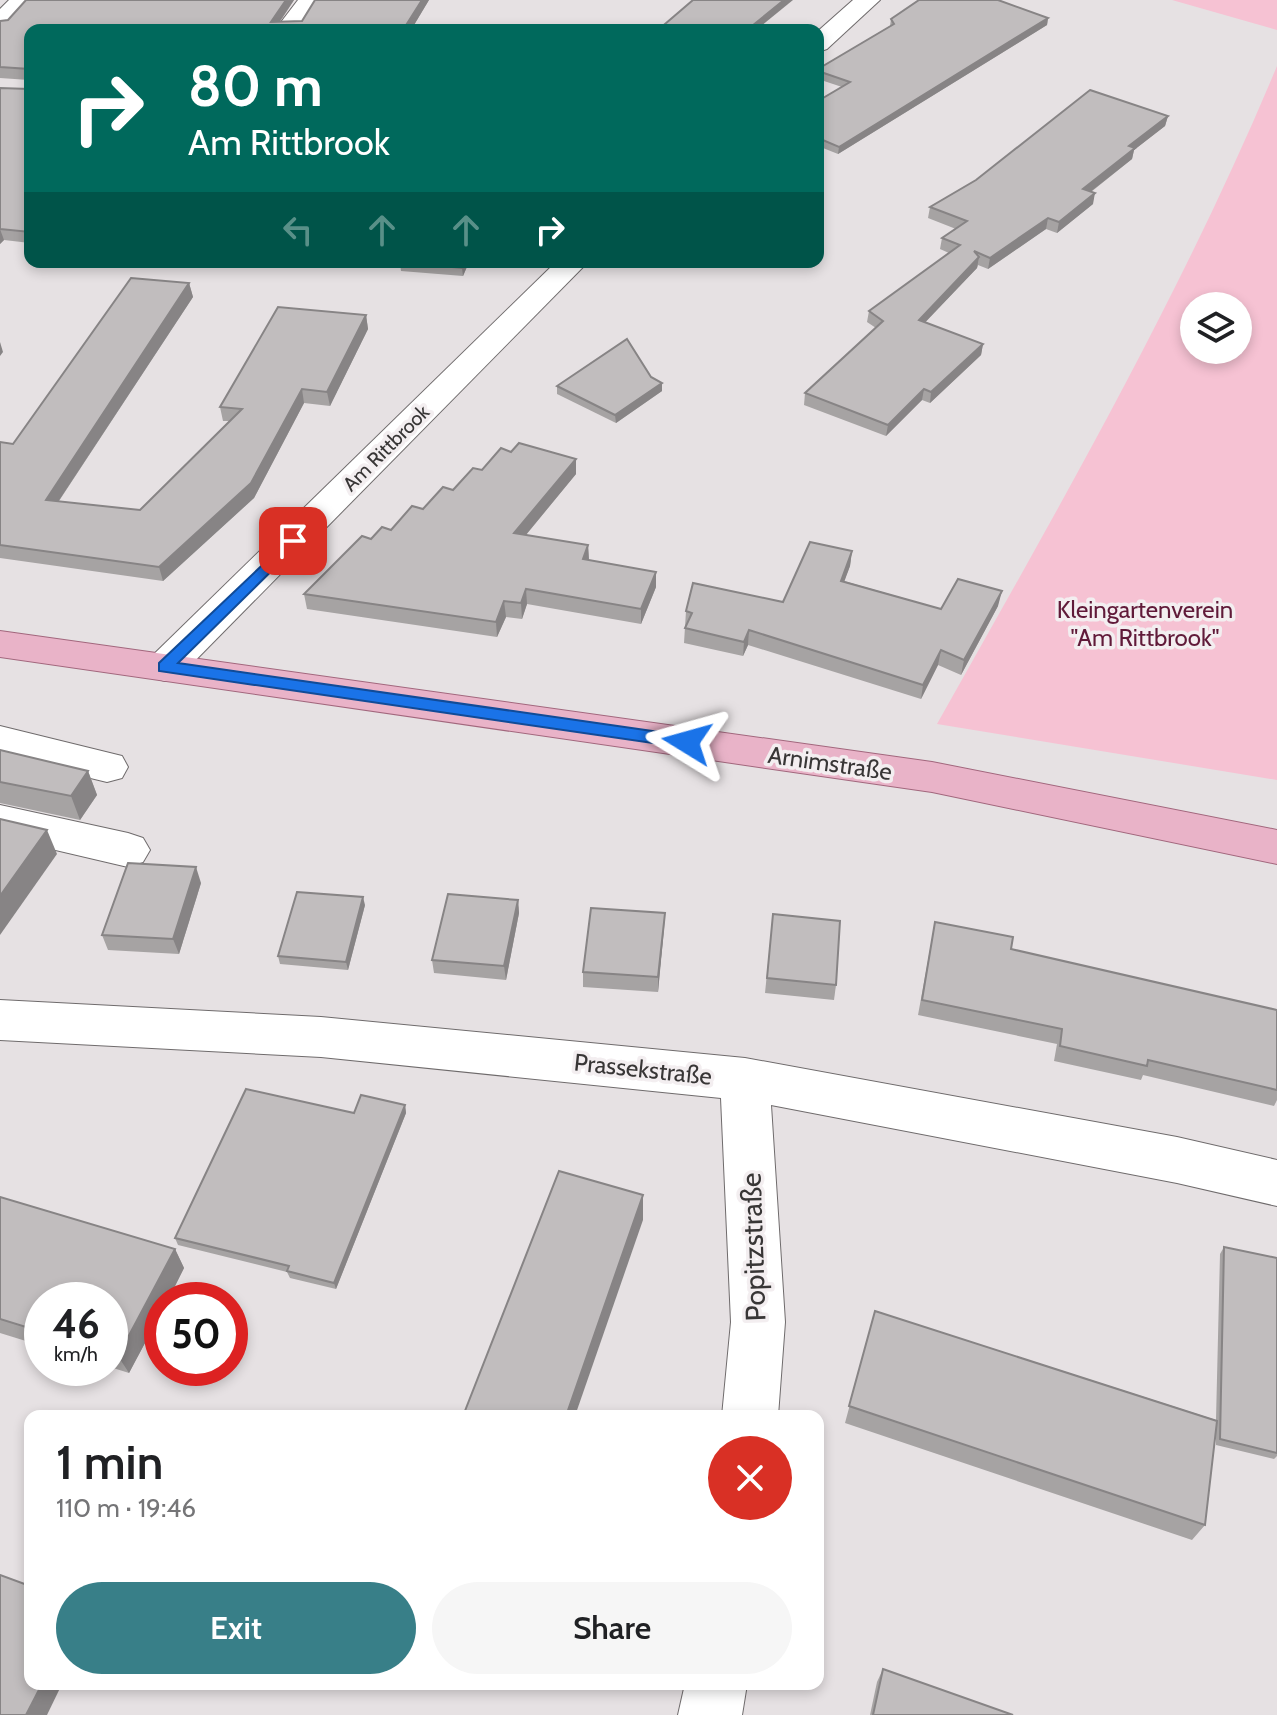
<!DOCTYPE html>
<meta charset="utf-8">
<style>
body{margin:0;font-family:Cabin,sans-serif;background:#f6f6f6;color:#202124;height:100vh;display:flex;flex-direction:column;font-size:30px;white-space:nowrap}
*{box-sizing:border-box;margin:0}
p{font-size:26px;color:#757577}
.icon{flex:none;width:44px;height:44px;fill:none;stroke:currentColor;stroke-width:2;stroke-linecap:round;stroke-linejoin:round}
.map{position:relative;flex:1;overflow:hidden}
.drawer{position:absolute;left:24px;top:1410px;width:800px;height:280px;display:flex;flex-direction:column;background:#fff;border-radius:16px;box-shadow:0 4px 12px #0003}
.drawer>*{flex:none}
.top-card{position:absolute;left:24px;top:24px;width:800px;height:244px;border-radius:16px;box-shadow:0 4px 12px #0003;background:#00695c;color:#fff;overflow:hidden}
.tools{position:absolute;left:1180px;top:292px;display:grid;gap:16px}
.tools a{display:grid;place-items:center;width:72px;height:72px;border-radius:50%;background:#fff;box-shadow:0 4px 12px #0003;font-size:40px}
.speed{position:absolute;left:24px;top:1282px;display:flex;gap:16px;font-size:40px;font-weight:700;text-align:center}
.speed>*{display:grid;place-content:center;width:104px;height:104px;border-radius:50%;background:#fff;box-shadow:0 4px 12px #0003;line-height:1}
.speed small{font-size:20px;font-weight:400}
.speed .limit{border:12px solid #d22;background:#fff;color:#111}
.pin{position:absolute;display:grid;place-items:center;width:68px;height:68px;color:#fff;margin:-34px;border-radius:16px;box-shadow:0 4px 12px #0006}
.me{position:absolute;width:88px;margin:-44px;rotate:278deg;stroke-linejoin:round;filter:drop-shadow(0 0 6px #0008)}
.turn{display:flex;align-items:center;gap:28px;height:168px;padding:0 32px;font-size:36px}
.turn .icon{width:104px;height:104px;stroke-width:2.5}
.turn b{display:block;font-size:56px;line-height:68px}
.lanes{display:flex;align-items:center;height:76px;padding:0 32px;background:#0003;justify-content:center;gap:40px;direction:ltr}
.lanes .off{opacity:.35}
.round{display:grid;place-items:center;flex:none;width:84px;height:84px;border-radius:42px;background:#f6f6f6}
.summary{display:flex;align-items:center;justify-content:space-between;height:136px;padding:0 32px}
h1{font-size:48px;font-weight:600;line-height:60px}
.action{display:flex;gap:16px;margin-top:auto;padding:16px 32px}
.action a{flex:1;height:92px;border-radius:48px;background:#387f88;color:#fff;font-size:32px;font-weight:600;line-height:92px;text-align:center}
.action a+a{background:#f6f6f6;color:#202124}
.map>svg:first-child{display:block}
.green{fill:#f6c2d3;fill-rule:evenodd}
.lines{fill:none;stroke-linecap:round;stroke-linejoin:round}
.minor-casing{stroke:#6f6b6c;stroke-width:2}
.major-casing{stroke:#a2677d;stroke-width:2}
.minor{fill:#fff;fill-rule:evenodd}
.major{fill:#e9b3c8;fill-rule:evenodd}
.wall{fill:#a6a3a3}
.shaded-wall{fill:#878485}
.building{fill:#c1bdbe;stroke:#878485;stroke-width:2}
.route{fill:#1a73e8;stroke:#114b97;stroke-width:2}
.labels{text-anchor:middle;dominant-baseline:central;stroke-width:7;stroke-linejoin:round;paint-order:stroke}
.far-street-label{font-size:20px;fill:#383636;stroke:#f3eef0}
.park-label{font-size:24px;fill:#601a39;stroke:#f3eef0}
.street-label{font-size:24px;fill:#383636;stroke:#f3eef0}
.near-street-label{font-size:28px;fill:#383636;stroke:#f3eef0}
</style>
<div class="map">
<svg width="1277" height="1715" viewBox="0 0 1277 1715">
<rect width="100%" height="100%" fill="#e6e1e3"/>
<!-- green -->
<g class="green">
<polygon points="1172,0 1277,0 1277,30"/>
<path d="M1277 66V780L937 724C1058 509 1182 294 1277 66ZM1194 306H1238V350H1194Z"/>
</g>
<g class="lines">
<defs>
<g id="minor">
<polygon points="9,0 35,0 9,28 0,30 0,9"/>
<polygon points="298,0 322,0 301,30 275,30"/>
<polygon points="853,0 880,0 827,49 818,52 818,31"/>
<polygon points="556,262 588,262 179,677 165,681 151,677 145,667 151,657"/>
<polygon points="0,726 122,756 128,767 122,778 107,782 0,756"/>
<polygon points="0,805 128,833 143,838 150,850 143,862 128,867 0,837"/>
<polygon points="0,1000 321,1017 745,1058 1177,1137 1277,1160 1277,1206 1177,1183 771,1105 785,1322 778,1416 722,1416 731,1322 721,1098 321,1057 0,1040"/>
<polygon points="685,1684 747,1684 742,1715 678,1715"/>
</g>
<polygon id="major" points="0,631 932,762 1277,830 1277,864 932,792 0,657"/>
</defs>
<!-- minor casing -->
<use href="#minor" class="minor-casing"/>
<!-- major casing -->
<use href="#major" class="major-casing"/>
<!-- minor -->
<use href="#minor" class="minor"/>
<!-- major -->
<use href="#major" class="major"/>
</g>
<!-- wall -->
<g class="wall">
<polygon points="26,0 294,0 280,22 302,21 315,0 429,0 411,30 30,30 30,243 4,240 0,244 0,88 29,89 29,80 0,78 0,21 8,20"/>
<polygon points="1048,18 1047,25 838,154 818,146 818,101 842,87 818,79 818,69 890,26 891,19"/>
<polygon points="1168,116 1165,126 1134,150 1132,159 1091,192 1093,204 1057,233 1046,229 988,269 978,265 977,268 925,322 983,344 981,355 930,403 922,400 886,436 804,405 805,393 876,328 867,322 869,311 949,253 940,249 942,238 956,229 928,218 930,207"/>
<polygon points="469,262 463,276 401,271 400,263"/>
<polygon points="189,283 193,297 59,501 140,510 229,421 223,421 220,407 366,315 368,329 330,406 304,403 254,498 163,581 0,558 0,442 13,444"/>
<polygon points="651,377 662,383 662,391 616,423 557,394 557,386"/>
<polygon points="482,470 576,474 526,535 588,545 589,560 656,572 656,587 641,624 527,604 522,619 506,617 497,637 307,609 304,594 371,539 391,530"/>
<polygon points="852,551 850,566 844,581 941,609 998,606 961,675 938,665 921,699 748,645 743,656 684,643 686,611 783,602"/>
<polygon points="0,750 88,771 97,795 80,820 0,803"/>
<polygon points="201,883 179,954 108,950 102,935"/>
<polygon points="518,900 519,913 506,980 434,973 432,960"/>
<polygon points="365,905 348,970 280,964 278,956"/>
<polygon points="665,913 658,992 583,987 583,972"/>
<polygon points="773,914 836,985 834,1000 765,993"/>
<polygon points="935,922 1011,949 1277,1010 1277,1100 1274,1106 1143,1075 1141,1080 1054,1061 1057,1044 918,1015"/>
<polygon points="405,1105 406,1113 336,1289 290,1278 287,1272 178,1245 175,1238 354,1113"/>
<polygon points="0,1197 175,1249 184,1268 168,1300 162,1300 162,1311 129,1373 110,1367 110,1300 42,1300 42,1346 0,1333"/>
<polygon points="1224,1247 1277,1258 1277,1456 1274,1459 1216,1445 1216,1432 1205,1525 1192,1540 845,1423 875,1311 1216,1420 1220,1254"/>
<polygon points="883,1669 1013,1715 870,1715 877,1682"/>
</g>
<!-- shaded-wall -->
<g class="shaded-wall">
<polygon points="286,0 294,0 274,30 271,22"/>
<polygon points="422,0 429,0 411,30 403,30"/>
<polygon points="784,0 793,0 756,30 747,30"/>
<polygon points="1048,18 1047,25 838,154 839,147"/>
<polygon points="1168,116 1165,126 1134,150 1132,159 1080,200 1083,189 1129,146"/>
<polygon points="1095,193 1093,204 1057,233 1059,222"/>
<polygon points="1048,218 1046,229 988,269 990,258"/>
<polygon points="0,229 4,240 0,244"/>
<polygon points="979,257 977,268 917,331 919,320"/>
<polygon points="465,262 469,262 463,276 462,268"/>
<polygon points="189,283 193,297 50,514 46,500"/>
<polygon points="366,315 368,329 330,406 327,392"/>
<polygon points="0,342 3,352 0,356"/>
<polygon points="983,344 981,355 930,403 931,392"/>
<polygon points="662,383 662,391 616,423 615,415"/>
<polygon points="302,389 304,403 254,498 163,581 159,567"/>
<polygon points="924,389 922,400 886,436 888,425"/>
<polygon points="576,459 576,474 515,548 514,533"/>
<polygon points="588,545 589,561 583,559"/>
<polygon points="852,551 850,566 839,596 841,581"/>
<polygon points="656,572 656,587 641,624 641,609"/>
<polygon points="526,589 527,604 522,619 521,603"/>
<polygon points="1002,591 998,606 961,675 964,660"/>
<polygon points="504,601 506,617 497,637 496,622"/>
<polygon points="749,630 748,645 743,656 744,642"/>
<polygon points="941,650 938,665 921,699 923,685"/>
<polygon points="88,771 97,795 80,820 71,796"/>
<polygon points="47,830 57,854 0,935 0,896"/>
<polygon points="196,867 201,883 179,954 173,939"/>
<polygon points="363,897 365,905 348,970 346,962"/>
<polygon points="518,900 519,913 506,980 504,966"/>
<polygon points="665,913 664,929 658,992 658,977"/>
<polygon points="405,1105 406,1113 336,1289 334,1283"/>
<polygon points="643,1195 643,1220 575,1416 566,1416"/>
<polygon points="175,1249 184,1268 168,1300 162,1300 162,1311 129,1373 118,1356"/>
<polygon points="42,1684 62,1684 47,1715 26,1715"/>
</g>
<!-- building -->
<g class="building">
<polygon points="26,0 286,0 271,22 302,21 315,0 422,0 403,30 30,30 30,232 0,229 0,88 29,89 29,69 0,67 0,21 8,20"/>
<polygon points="693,0 784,0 747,30 658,30"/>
<polygon points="919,0 998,0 1048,18 839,147 818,138 818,101 850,82 818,71 818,69 894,24 891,19"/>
<polygon points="1090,90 1168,116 1129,146 1135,148 1083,189 1095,193 1059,222 1048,218 990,258 974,251 979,257 919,320 983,344 931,392 924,389 888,425 805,393 883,321 869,311 960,245 942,238 967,221 930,207 976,180"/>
<polygon points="400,262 465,262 462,268"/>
<polygon points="131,278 189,283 46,500 140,510 242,409 220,407 278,307 366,315 327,392 302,389 251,483 159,567 0,545 0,442 13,444"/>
<polygon points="627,339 651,377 662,383 615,415 557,386"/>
<polygon points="519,443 576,459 514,533 588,545 583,559 656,572 641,609 526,589 521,603 504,601 496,622 304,594 362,536 371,539 382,527 391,530 412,506 423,509 443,487 453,490 473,468 482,470 501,448 511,452"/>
<polygon points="810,542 852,551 841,581 941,609 958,579 1002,591 964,660 941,650 923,685 749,630 744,642 685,628 692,613 686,611 693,583 783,602"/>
<polygon points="0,750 88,771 71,796 0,782"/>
<polygon points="0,819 47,830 0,896"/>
<polygon points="128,863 196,867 173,939 102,935"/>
<polygon points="297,892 363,897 346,962 278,956"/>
<polygon points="448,894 518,900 504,966 432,960"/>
<polygon points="591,908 665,913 658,977 583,972"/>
<polygon points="773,914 840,921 836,985 767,978"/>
<polygon points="935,922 1013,937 1011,949 1277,1010 1277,1090 1148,1060 1147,1066 1060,1046 1062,1029 922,1000"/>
<polygon points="246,1089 354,1113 361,1095 405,1105 334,1283 287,1271 289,1266 175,1238"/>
<polygon points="559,1171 643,1195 566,1416 463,1416"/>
<polygon points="0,1197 175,1249 118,1356 110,1353 110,1300 42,1300 42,1332 0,1319"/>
<polygon points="1224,1247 1277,1258 1277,1453 1220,1439"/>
<polygon points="875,1311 1217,1421 1205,1525 849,1406"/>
<polygon points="0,1575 30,1586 30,1684 42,1684 26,1715 0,1715"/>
<polygon points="883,1669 1013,1715 873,1715"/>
</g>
<!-- route -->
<polygon class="route" points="293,536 300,541 298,545 178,663 687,736 695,742 687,748 159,671 159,663"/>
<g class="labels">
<!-- far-street labels -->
<g class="far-street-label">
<text transform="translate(386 448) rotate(-45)">Am Rittbrook</text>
</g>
<!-- park labels -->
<g class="park-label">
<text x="1145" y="609">Kleingartenverein<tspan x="1145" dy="28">"Am Rittbrook"</tspan></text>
</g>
<!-- street labels -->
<g class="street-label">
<text transform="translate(830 763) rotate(8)">Arnimstraße</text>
<text transform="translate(643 1069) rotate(6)">Prassekstraße</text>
</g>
<!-- near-street labels -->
<g class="near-street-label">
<text transform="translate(753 1247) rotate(-92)">Popitzstraße</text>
</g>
</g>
</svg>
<div class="tools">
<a><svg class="icon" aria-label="layers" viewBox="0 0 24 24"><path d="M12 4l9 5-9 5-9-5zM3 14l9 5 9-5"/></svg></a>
</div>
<div class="speed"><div>46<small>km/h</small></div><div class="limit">50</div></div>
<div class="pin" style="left:293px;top:541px;background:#d93025"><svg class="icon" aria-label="arrive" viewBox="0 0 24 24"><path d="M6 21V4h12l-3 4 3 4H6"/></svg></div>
<svg class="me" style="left:687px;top:742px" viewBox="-20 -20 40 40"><path d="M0-17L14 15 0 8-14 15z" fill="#1a73e8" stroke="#fff" stroke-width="4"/></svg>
<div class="top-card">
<div class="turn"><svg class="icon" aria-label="right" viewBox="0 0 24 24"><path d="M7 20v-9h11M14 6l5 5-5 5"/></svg><div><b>80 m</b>Am Rittbrook</div></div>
<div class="lanes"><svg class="icon off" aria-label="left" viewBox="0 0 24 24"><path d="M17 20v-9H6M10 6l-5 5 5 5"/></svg><svg class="icon off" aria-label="ahead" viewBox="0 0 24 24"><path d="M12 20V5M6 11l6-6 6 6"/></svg><svg class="icon off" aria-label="ahead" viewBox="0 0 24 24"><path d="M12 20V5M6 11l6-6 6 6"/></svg><svg class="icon" aria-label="right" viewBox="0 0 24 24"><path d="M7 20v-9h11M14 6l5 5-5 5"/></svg></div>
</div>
<section class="drawer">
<div class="summary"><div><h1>1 min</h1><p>110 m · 19:46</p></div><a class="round" style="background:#d93025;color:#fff"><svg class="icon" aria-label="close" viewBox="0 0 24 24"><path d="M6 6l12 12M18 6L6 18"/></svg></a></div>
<div class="action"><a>Exit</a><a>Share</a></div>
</section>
</div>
